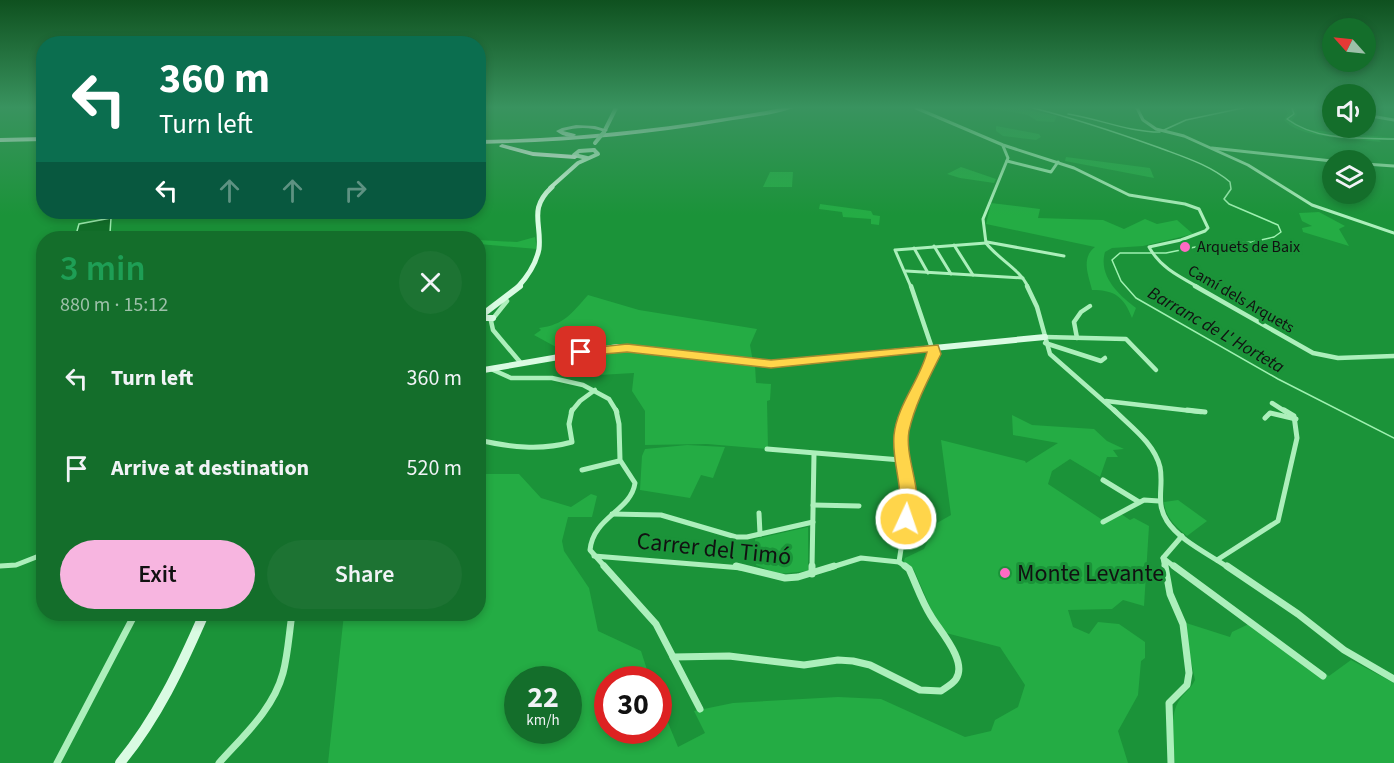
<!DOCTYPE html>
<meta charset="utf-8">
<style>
body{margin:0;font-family:"Source Sans 3",sans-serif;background:#1d7333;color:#f1f3f6;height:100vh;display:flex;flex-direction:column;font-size:22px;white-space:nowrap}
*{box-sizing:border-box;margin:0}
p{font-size:20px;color:#9dc0a9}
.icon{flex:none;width:33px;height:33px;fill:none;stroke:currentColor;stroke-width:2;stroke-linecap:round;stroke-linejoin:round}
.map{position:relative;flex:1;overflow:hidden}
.drawer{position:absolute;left:36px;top:231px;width:450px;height:390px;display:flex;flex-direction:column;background:#146e2b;border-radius:24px;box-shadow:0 3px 9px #0003}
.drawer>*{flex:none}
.banner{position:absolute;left:36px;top:36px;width:450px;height:183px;border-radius:24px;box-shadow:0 3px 9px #0003;background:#0b6e4f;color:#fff;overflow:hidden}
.needle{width:39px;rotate:297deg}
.tools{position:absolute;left:1322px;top:18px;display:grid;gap:12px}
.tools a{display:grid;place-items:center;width:54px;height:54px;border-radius:50%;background:#146e2b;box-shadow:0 3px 9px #0003;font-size:30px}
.speed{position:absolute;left:504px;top:666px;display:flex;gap:12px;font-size:30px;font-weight:700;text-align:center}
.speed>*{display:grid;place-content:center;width:78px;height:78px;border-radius:50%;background:#146e2b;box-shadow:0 3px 9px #0003;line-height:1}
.speed small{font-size:15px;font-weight:400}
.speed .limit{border:9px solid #d22;background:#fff;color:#111}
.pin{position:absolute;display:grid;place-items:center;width:51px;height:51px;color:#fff;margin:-26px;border-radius:12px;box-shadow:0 3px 9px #0006}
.me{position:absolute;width:66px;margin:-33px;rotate:3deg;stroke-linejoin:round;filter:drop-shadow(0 0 4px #0008)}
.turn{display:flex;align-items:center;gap:21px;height:126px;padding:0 24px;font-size:27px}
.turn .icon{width:78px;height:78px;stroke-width:2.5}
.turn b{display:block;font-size:42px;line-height:51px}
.lanes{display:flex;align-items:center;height:57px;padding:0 24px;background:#0003;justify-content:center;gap:30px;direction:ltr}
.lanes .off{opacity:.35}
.round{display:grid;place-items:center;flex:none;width:63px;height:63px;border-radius:32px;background:#1d7333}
.summary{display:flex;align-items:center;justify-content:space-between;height:102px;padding:0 24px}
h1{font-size:36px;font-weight:600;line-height:45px;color:#1e9e55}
.cta{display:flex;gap:12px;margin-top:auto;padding:12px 24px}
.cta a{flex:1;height:69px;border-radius:36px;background:#f7b5e0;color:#111;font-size:24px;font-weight:600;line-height:69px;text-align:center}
.cta a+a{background:#1d7333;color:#f1f3f6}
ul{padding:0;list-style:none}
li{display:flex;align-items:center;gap:18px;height:90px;padding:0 24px}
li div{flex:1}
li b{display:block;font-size:22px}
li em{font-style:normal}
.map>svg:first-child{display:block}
.green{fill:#24ac44;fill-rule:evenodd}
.water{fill:#12712a;stroke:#9ff1b1;stroke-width:1.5}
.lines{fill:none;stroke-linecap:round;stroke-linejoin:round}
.stream{stroke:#9ff1b1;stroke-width:1.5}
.street-far3{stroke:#acefbb;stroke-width:3}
.street-far2{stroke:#acefbb;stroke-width:4.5}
.street-far1{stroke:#acefbb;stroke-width:5}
.street{stroke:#acefbb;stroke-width:7}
.secondary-far3{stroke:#d9fbe2;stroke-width:4}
.secondary-far2{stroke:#d9fbe2;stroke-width:5}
.secondary-far1{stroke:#d9fbe2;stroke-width:6}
.secondary{stroke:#d9fbe2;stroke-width:10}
.highway{fill:#fff;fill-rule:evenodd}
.secondary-bridge{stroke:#d9fbe2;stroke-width:4}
.route{fill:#ffd54a;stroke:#a68a30;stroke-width:1.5}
.poi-dot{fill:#ff6ac4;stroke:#1b9339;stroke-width:2}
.labels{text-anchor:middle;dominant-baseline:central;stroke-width:6;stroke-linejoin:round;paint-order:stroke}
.far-poi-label{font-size:16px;fill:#111;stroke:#1b9339;text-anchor:start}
.far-street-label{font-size:16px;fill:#111;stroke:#1b9339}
.far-water-label{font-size:18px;font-style:italic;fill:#111;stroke:#1b9339}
.near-street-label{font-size:24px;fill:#111;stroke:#1b9339}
.near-poi-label{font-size:24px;fill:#111;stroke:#1b9339;text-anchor:start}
</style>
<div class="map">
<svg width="1394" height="763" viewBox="0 0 1394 763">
<rect width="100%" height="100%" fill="#1b9339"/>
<!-- green -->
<g class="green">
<polygon points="989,108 1017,108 1057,116 1054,122 1037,121 1028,115"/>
<path d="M1284 108H1296L1297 115 1292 120 1300 127 1311 130 1394 138V140H1379L1381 142C1358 139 1299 139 1284 120L1288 113Z"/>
<polygon points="996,126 1039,134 1041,137 1036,140 1003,136 996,131"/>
<polygon points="1066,157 1150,168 1154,178 1065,161"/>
<polygon points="961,167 996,179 994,183 960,178 947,174"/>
<polygon points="770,172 793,172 792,187 763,187"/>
<path d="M991 203 1040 209 1038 218 1103 220 1124 229 1145 219 1157 224 1177 220 1193 234 1143 246 1112 248 1105 252C1098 276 1119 295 1136 308L1132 318C1124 297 1115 290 1092 290 1088 274 1081 258 1095 247L986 224Z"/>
<polygon points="820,204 871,211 873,215 880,216 879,225 871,224 871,219 843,217 842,212 819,209"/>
<polygon points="1319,212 1345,226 1339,229 1349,246 1303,232 1302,228 1312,226 1302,221 1299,213"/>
<polygon points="535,237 537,249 479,244 478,240 517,242"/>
<path d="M588 295 639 310 757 329 750 345 753 362 622 346 567 353 534 335 541 330 539 328C564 325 572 313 588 295Z"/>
<polygon points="620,349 755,365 756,383 771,384 770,400 767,401 768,449 707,444 645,445 645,411 632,391 634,373 564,377 567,357"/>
<path d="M1012 415 1032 425 1094 429 1107 441 1124 449 1113 450 1118 457H1107L1100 477 1070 459 1052 471 1048 484 1101 519 1121 514 1130 520 1134 518 1149 526 1144 606 1123 600 1112 609 1068 610 1073 627 1089 634 1098 622 1119 624 1145 642V658L1141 661 1138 695 1118 731 1128 763H328L344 614H478L479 470 486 474H519L541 498 571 507 591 494 597 496 592 517H568L562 541 564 551 589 588 598 631 641 651 650 679 608 680V730H658L659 701 678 747 705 733 694 711 733 703 838 697 881 699 965 737 991 731 995 720 1018 707 1025 685 1000 647 946 633 934 616 914 570 903 563 905 558 924 549 937 523 951 515 941 440 1025 461 1026 463 1058 443 1013 435ZM518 680H568V730H518Z"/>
<polygon points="687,445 725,447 713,478 701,475 690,498 640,490 642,456 645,449"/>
<path d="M1178 500 1207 521 1187 536C1176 527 1165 517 1164 502Z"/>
<polygon points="808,527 808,571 778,574 756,565 755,539"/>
<path d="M1183 622 1230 637 1232 632 1253 622 1329 676 1351 660 1394 683V763H1175C1174 744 1168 716 1180 699 1185 692 1191 689 1195 680Z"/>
</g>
<!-- water -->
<polygon class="water" points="111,218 110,233 75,238 79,224"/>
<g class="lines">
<!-- stream -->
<g class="stream">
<path d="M1033 108C1077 119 1118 133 1160 148 1184 157 1210 165 1230 182L1231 189 1224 199 1229 204 1278 225 1281 232 1274 237 1252 242 1215 243 1166 253H1120L1112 260 1121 281 1136 298 1278 379 1394 438"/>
<path d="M1292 108 1294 114 1287 119C1316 141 1360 138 1394 139"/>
<path d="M1068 114C1099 119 1129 132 1160 132"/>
<polyline points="1164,130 1186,120 1243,108"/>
</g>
<!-- street-far3 -->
<g class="street-far3">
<path d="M916 108 1003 145 1074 168 1129 195 1185 204 1199 209 1208 228 1205 231 1181 240 1149 247C1160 267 1178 276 1198 287"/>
<polyline points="1137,108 1143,120 1156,129 1184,136 1248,165 1312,205 1394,233"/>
<polyline points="1320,108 1332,110"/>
<polyline points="1365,115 1394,120"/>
<polyline points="1212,148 1332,161"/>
<polyline points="1007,161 1051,172 1058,162"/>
<polyline points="1365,164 1394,166"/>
<polyline points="987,242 1064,256"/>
<path d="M986 243C998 259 1020 269 1028 287"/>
<polyline points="986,243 983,219 1008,158 1003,146"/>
<polyline points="954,245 973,275"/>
<polyline points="934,246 951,274"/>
<polyline points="914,248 928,273"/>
<polyline points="906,271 1023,278"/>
<polyline points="911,287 895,250 986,243"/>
</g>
<!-- street-far2 -->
<g class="street-far2">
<polyline points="1027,286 1037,307 1050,354 1116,412"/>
<polyline points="1195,286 1313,353 1338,358 1394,356"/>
<polyline points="507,301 491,321 493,330 520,362"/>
<polyline points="1045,337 1126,339 1156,370"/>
<polyline points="1077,338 1074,322 1081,312 1090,306"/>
<polyline points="1045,343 1101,361 1105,358"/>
<polyline points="491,369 511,378 552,378 583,385 609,399 617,412"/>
<polyline points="1106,401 1201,412"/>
<polyline points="1272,403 1286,412"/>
<polyline points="571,412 580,401 595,390"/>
<polyline points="908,412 934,354 911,286"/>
</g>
<!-- street-far1 -->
<g class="street-far1">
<path d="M1114 410C1131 427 1154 443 1160 467 1164 486 1155 503 1167 521 1180 541 1209 554 1229 568"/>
<polyline points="1187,410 1205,412"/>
<polyline points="1265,418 1270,413 1296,419"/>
<path d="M478 440C510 447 540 451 572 442L569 424 572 410"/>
<polyline points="767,449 901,460"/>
<polyline points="582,470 619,461"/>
<polyline points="1103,480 1139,502"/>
<polyline points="813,505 859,506"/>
<polyline points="759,513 760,534"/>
<polyline points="612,514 661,515 736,537 747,537 813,522"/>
<polyline points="1103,522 1144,500 1159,501"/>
<polyline points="594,556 742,568"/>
<polyline points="1163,558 1176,568"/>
<polyline points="1217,560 1278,521 1297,438 1294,416 1284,410"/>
<polyline points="0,566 16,565 44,554"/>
<path d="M606 568 590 550C593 517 631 511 635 483L620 460 619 424 616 410"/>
<polyline points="812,568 814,454"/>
<polyline points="829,568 861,558 899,562"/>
<polyline points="907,568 899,562 909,497 901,460 902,432 909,410"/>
<polyline points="1165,568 1163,558 1182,536"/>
</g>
<!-- street -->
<g class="street">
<polyline points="604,566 656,624 700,709"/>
<polyline points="736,566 785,578 798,577 834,566"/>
<polyline points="1165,566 1170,594 1183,624 1189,673 1187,685 1169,703 1171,763"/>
<polyline points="1174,566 1323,676"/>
<polyline points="1227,566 1298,614 1344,650 1394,679"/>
<polyline points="812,574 812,566"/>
<polyline points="61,615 81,614"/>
<path d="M673 657 729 656 804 665 838 660 853 661 870 665 920 690 941 691C945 688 953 684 956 679 968 661 939 630 931 616 922 602 916 584 909 569L905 566"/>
<polyline points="57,763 135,614"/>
<path d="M219 763C243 736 273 710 283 673 288 654 289 634 292 614"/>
</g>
<!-- secondary-far3 -->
<g class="secondary-far3">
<polyline points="604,132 616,108"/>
<polyline points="587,158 574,155 579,151 594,150"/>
<polyline points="550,188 578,163 598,154 594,150"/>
</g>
<!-- secondary-far2 -->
<path class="secondary-far2" d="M518 287C528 276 536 264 539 249 542 223 528 209 552 187"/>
<!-- secondary-far1 -->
<g class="secondary-far1">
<polyline points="478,318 520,286"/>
<polyline points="481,318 493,318"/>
<polyline points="478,371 617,347 771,364 1045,337"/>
</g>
<!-- secondary -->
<path class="secondary" d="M120 763C157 718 181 667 204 614"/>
<!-- highway -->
<g class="highway">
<path d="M782 108H793C771 116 744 118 721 122 641 136 560 142 478 144V140C581 139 681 127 782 108Z"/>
<path d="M576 125 595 126 608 130 605 132C591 127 577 127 563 131L575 134 576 135C570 139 561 135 556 131L562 128Z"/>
<polygon points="44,137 44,141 0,142 0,138"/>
<polygon points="502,144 533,152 575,155 578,157 575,159 533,156 500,147 499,146"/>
</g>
<!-- secondary-bridge -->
<polyline class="secondary-bridge" points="595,143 604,132"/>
</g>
<!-- sky -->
<linearGradient id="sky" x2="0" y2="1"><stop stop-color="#0f511f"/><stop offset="0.5" stop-color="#39935f"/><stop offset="1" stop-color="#39935f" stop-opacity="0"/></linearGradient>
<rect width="1394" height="215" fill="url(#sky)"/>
<!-- route -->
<path class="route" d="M627 344 771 360 938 345 941 354C929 378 915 404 909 431 904 461 927 496 912 523L906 525 900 523C895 515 901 505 900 496 899 475 892 456 894 435 897 405 920 380 927 352L771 368 627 352 581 356 574 352 581 349Z"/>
<!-- markers -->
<g class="poi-dot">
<circle cx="1185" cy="247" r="6"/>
<circle cx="1005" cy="573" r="6"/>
</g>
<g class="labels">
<!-- far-poi labels -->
<g class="far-poi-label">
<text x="1197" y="247">Arquets de Baix</text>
</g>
<!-- far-street labels -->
<g class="far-street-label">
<text transform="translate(1241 299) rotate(30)">Camí dels Arquets</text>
</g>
<!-- far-water labels -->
<g class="far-water-label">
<text transform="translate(1216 330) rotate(30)">Barranc de L' Horteta</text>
</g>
<!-- near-street labels -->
<g class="near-street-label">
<text transform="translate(714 549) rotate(6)">Carrer del Timó</text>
</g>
<!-- near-poi labels -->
<g class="near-poi-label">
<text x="1017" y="573">Monte Levante</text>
</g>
</g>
</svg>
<div class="tools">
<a><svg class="needle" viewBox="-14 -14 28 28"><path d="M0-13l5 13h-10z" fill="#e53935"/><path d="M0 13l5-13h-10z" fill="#9dc0a9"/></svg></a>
<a><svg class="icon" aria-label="sound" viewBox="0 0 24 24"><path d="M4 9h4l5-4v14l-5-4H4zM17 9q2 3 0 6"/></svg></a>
<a><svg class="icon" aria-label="layers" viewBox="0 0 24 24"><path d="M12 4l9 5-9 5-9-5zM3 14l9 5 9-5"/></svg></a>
</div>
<div class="speed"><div>22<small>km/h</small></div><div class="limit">30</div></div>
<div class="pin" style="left:581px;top:352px;background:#d93025"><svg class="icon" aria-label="arrive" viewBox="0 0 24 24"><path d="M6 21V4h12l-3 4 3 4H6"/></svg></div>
<svg class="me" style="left:906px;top:519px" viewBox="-20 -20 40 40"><circle r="17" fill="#ffd54a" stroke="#fff" stroke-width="3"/><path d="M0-11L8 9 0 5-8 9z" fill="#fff"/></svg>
<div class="banner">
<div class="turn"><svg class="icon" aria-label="left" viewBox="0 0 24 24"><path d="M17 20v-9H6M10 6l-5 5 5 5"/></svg><div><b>360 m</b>Turn left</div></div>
<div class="lanes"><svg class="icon" aria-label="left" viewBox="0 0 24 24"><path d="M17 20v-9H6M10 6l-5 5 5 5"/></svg><svg class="icon off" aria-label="ahead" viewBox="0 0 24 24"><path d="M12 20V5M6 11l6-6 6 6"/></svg><svg class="icon off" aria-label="ahead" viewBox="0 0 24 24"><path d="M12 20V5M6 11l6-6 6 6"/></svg><svg class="icon off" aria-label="right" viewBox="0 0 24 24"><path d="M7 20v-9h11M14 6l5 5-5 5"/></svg></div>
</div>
<section class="drawer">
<div class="summary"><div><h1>3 min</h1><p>880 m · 15:12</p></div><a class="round"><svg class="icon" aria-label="close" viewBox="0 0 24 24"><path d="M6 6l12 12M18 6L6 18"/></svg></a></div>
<ul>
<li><svg class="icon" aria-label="left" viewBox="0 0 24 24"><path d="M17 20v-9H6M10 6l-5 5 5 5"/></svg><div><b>Turn left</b></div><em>360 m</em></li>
<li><svg class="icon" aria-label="arrive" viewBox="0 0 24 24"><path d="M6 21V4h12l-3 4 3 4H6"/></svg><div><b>Arrive at destination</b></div><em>520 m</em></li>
</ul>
<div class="cta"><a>Exit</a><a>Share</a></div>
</section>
</div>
